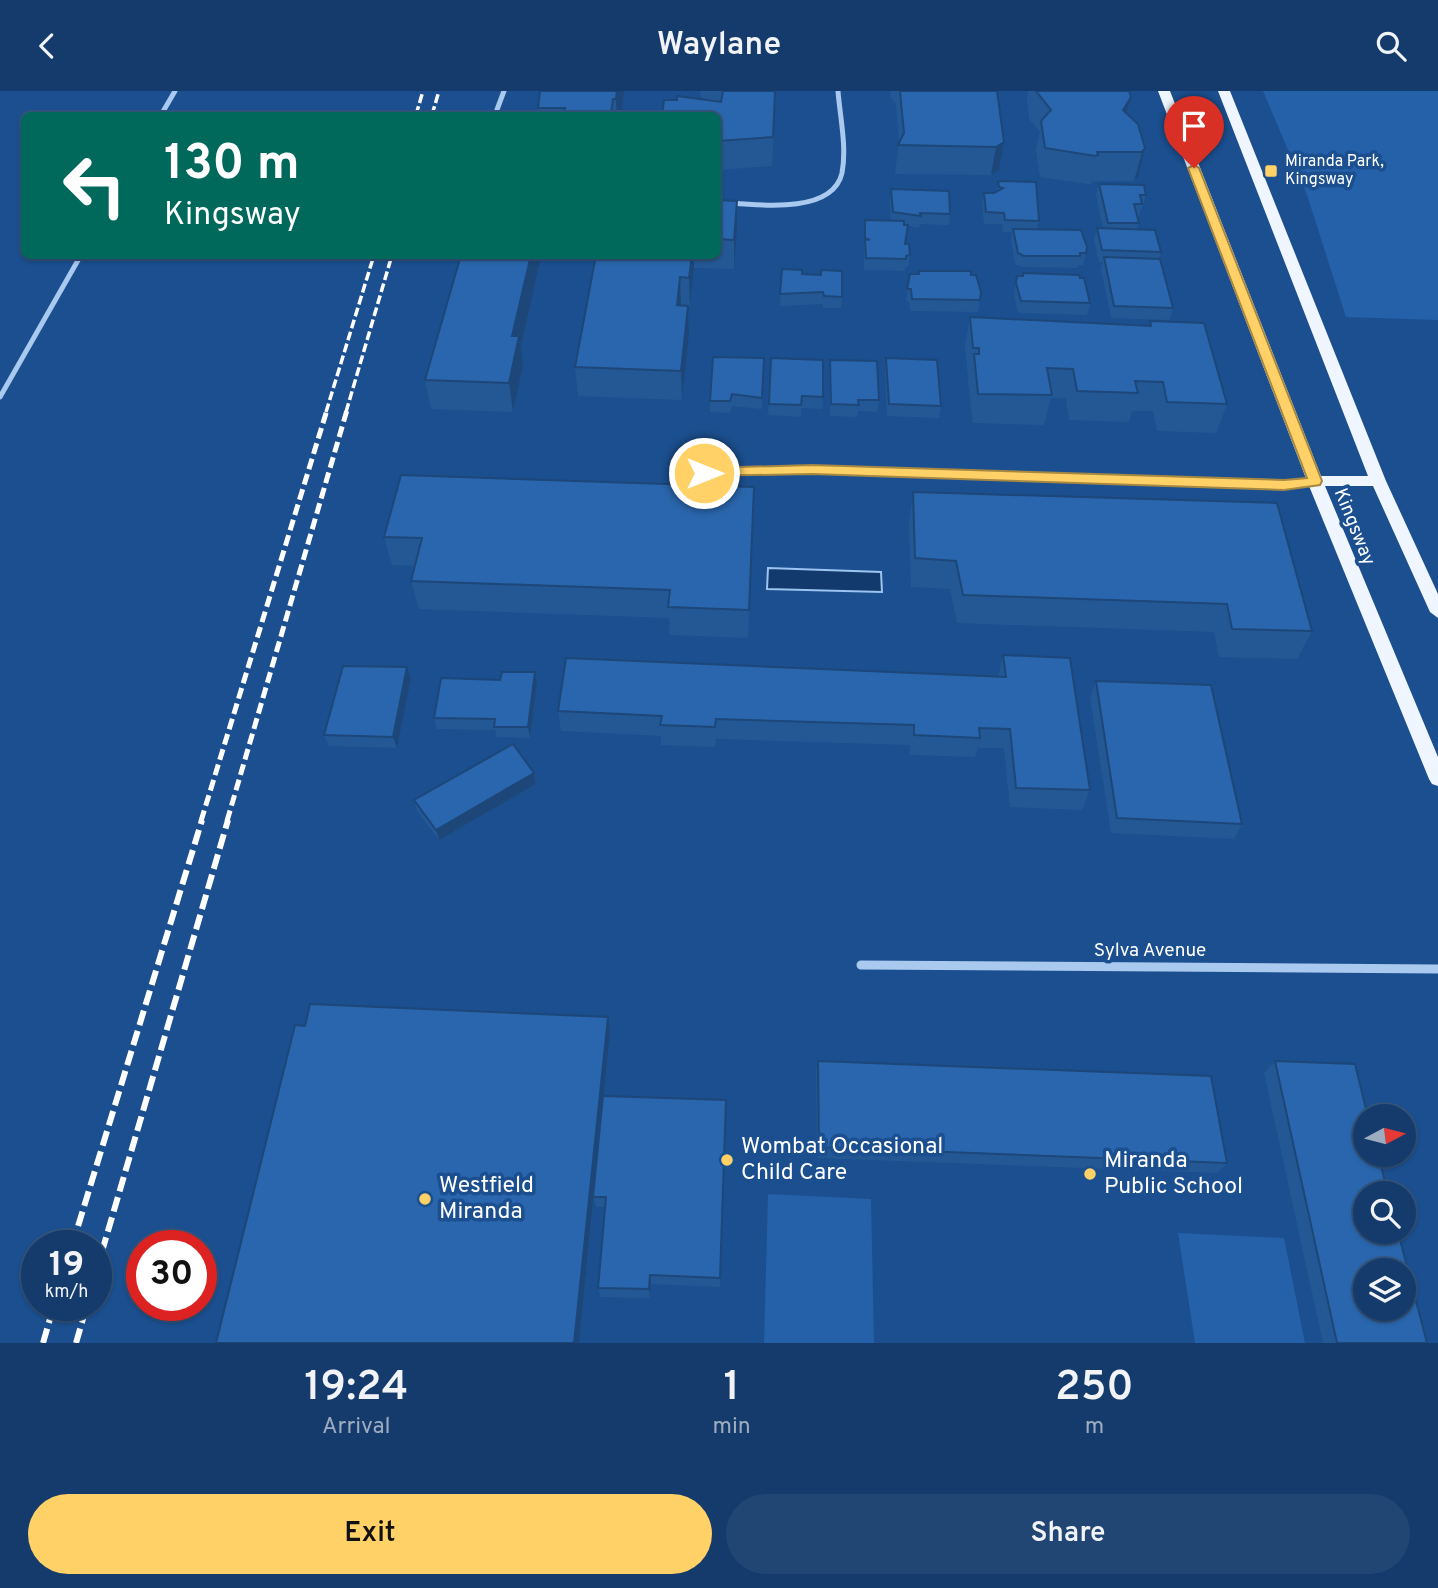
<!DOCTYPE html>
<style>
body{margin:0;font-family:Overpass,sans-serif;background:#214673;color:#f1f3f6;height:100vh;display:flex;flex-direction:column;font-size:26px;white-space:nowrap}
*{box-sizing:border-box;margin:0}
p{font-size:23px;color:#9dadc1}
.icon{flex:none;width:38px;height:38px;fill:none;stroke:currentColor;stroke-width:2;stroke-linecap:round;stroke-linejoin:round}
.map{position:relative;height:1252px;overflow:hidden}
.drawer{display:flex;flex-direction:column;background:#143b6b;flex:1}
.drawer>*{flex:none}
.top-card{position:absolute;left:21px;top:21px;width:700px;height:147px;border-radius:10px;box-shadow:0 2px 5px #0004,0 0 0 2px #33557e;background:#00695c;color:#fff;overflow:hidden}
.needle{width:46px;rotate:83deg}
.fabs{position:absolute;left:1353px;top:1013px;display:grid;gap:14px}
.fabs a{display:grid;place-items:center;width:63px;height:63px;border-radius:50%;background:#143b6b;box-shadow:0 2px 5px #0004,0 0 0 2px #33557e;font-size:35px}
.speed{position:absolute;left:21px;top:1139px;display:flex;gap:14px;font-size:35px;font-weight:700;text-align:center}
.speed>*{display:grid;place-content:center;width:91px;height:91px;border-radius:50%;background:#143b6b;box-shadow:0 2px 5px #0004,0 0 0 2px #33557e;line-height:1}
.speed small{font-size:18px;font-weight:400}
.speed .limit{border:10px solid #d22;background:#fff;color:#111}
.pin{position:absolute;display:grid;place-items:center;width:60px;height:60px;color:#fff;margin:-72px -30px;border-radius:50% 50% 50% 0;rotate:-45deg;box-shadow:0 0 7px #0007}
.pin .icon{rotate:45deg}
.me{position:absolute;width:77px;margin:-38px;rotate:90deg;stroke-linejoin:round;filter:drop-shadow(0 0 5px #0008)}
.turn{display:flex;align-items:center;gap:24px;height:147px;padding:0 28px;font-size:32px}
.turn .icon{width:91px;height:91px;stroke-width:2.5}
.turn b{display:block;font-size:49px;line-height:60px}
.eta{display:flex;justify-content:space-evenly;align-items:center;height:119px;text-align:center}
.eta b{font-size:42px;font-weight:600;line-height:49px}
.action{display:flex;gap:14px;margin-top:auto;padding:14px 28px}
.action a{flex:1;height:80px;border-radius:42px;background:#ffd166;color:#111;font-size:28px;font-weight:600;line-height:80px;text-align:center}
.action a+a{background:#214673;color:#f1f3f6}
header{display:flex;justify-content:space-between;align-items:center;height:91px;padding:0 28px;background:#143b6b;font-size:32px;font-weight:600}
.map>svg:first-child{display:block}
.green{fill:#2461a8}
.water{fill:#123a6d;stroke:#9cc4f0;stroke-width:2}
.lines{fill:none;stroke-linecap:round;stroke-linejoin:round}
.street-far2{stroke:#a9c9ee;stroke-width:5}
.street-far1{stroke:#a9c9ee;stroke-width:6}
.street{stroke:#a9c9ee;stroke-width:9}
.primary{fill:#f0f6ff;fill-rule:evenodd}
.rail-far2{stroke:#fff;stroke-width:3.5;stroke-dasharray:9 3.5;stroke-linecap:butt}
.rail-far1{stroke:#fff;stroke-width:5;stroke-dasharray:11 5;stroke-linecap:butt}
.rail{stroke:#fff;stroke-width:6;stroke-dasharray:15 6;stroke-linecap:butt}
.wall{fill:#245895}
.shaded-wall{fill:#1d4779}
.building{fill:#2a66ad;stroke:#1d4779;stroke-width:2;fill-rule:evenodd}
.route{fill:#ffd166;stroke:#a68842;stroke-width:2}
.poi-dot{fill:#ffd166;stroke:#1b4f8f;stroke-width:2.5}
.labels{text-anchor:middle;dominant-baseline:central;stroke-width:7;stroke-linejoin:round;paint-order:stroke}
.far-poi-label{font-size:16px;fill:#fff;stroke:#1b4f8f;text-anchor:start}
.street-label{font-size:19px;fill:#fff;stroke:#1b4f8f}
.near-poi-label{font-size:23px;fill:#fff;stroke:#1b4f8f;text-anchor:start}
</style>
<header><svg class="icon" aria-label="back" viewBox="0 0 24 24"><path d="M15 5l-7 7 7 7"/></svg>Waylane<svg class="icon" aria-label="search" viewBox="0 0 24 24"><circle cx="10" cy="10" r="6"/><path d="M15 15l6 6"/></svg></header>
<div class="map">
<svg width="1438" height="1252" viewBox="0 0 1438 1252">
<rect width="100%" height="100%" fill="#1b4f8f"/>
<!-- green -->
<g class="green">
<polygon points="1263,0 1438,0 1438,229 1346,226 1307,104"/>
<polygon points="768,1103 871,1108 874,1252 764,1252"/>
<polygon points="1178,1142 1284,1147 1305,1252 1195,1252"/>
</g>
<!-- water -->
<polygon class="water" points="768,477 881,481 882,501 767,498"/>
<g class="lines">
<!-- street-far2 -->
<g class="street-far2">
<polyline points="161,24 175,0"/>
<polyline points="495,24 504,0"/>
<path d="M718 111C750 113 832 126 842 82 847 56 840 26 838 0"/>
<polyline points="0,306 81,164"/>
</g>
<!-- street-far1 -->
<polyline class="street-far1" points="677,382 812,378 1284,394 1314,391"/>
<!-- street -->
<polyline class="street" points="861,874 1438,878"/>
<!-- primary -->
<polygon class="primary" points="1158,0 1170,0 1321,385 1368,385 1218,0 1230,0 1386,390 1438,503 1438,527 1430,521 1373,395 1325,395 1438,666 1438,695 1432,693 1429,688 1307,390"/>
<!-- rail-far2 -->
<g class="rail-far2">
<polyline points="416,24 423,0"/>
<polyline points="432,24 439,0"/>
<polyline points="326,321 374,164"/>
<polyline points="346,321 392,164"/>
</g>
<!-- rail-far1 -->
<g class="rail-far1">
<polyline points="201,730 327,319"/>
<polyline points="227,730 347,319"/>
</g>
<!-- rail -->
<g class="rail">
<polyline points="72,1155 202,729"/>
<polyline points="96,1181 228,729"/>
<polyline points="43,1252 54,1214"/>
<polyline points="76,1252 87,1214"/>
</g>
</g>
<!-- wall -->
<g class="wall">
<polygon points="624,0 622,20 620,20 619,24 539,24 538,17"/>
<polygon points="700,0 776,0 772,75 718,79 718,24 677,9 701,8"/>
<polygon points="891,0 997,0 1004,51 999,79 991,84 895,83 899,52 896,13 890,6"/>
<polygon points="1028,0 1129,0 1131,6 1127,22 1145,57 1138,86 1134,90 1092,90 1091,93 1088,93 1040,86 1036,59 1040,40 1029,28 1027,7"/>
<polygon points="998,91 1039,130 1037,138 1086,162 1083,174 1078,174 1078,177 1022,176 1015,173 1011,149 1012,141 1003,141 1002,133 984,133 982,113 984,102 994,102 997,101"/>
<polygon points="1099,93 1146,104 1139,125 1137,125 1139,132 1137,138 1161,161 1159,168 1173,217 1170,229 1111,227 1101,178 1103,171 1099,171 1094,149 1097,137 1103,137 1096,104"/>
<polygon points="891,98 950,123 949,134 920,133 919,137 908,135 905,153 910,164 908,176 905,176 905,180 864,179 864,140 865,129 891,129 890,110"/>
<polygon points="718,109 737,139 734,178 694,177 690,216 688,216 689,244 682,309 578,305 575,276 596,164 718,164"/>
<polygon points="461,164 550,164 550,167 541,166 521,255 523,274 513,321 431,318 425,289"/>
<polygon points="782,178 802,183 842,206 841,217 823,217 823,213 780,215"/>
<polygon points="919,180 971,184 981,201 978,221 910,220 909,210 906,210 910,183 918,183"/>
<polygon points="1023,182 1090,212 1087,224 1018,222 1014,203 1017,185 1022,185"/>
<polygon points="970,226 1149,235 1150,230 1227,313 1216,342 1157,340 1153,320 1132,320 1129,331 1069,329 1066,307 1051,307 1044,334 973,332 968,292 969,286 968,286 965,255"/>
<polygon points="764,267 762,318 732,315 730,322 710,321 710,310"/>
<polygon points="771,267 823,306 822,318 801,317 801,326 768,324"/>
<polygon points="886,267 941,315 939,327 887,325 885,279"/>
<polygon points="830,269 879,309 877,321 858,320 857,326 830,325 829,280"/>
<polygon points="754,396 748,547 670,544 669,527 419,518 411,490 415,475 392,474 384,446"/>
<polygon points="913,401 1312,540 1297,568 1219,566 1214,541 957,532 950,498 911,496 909,430"/>
<polygon points="1003,564 1090,699 1082,719 1010,716 1004,657 978,657 975,666 910,664 910,654 716,648 715,656 661,654 661,645 561,640 558,620 998,586"/>
<polygon points="407,576 411,587 397,657 329,655 324,644"/>
<polygon points="1096,590 1242,733 1234,748 1111,742 1090,606"/>
<polygon points="537,592 530,647 497,646 495,639 437,638 434,627"/>
<polygon points="534,682 536,693 439,749 417,720 414,709"/>
<polygon points="305,935 610,942 604,1005 726,1009 720,1196 651,1193 650,1207 601,1206 598,1197 605,1116 596,1116 594,1107 579,1252"/>
<polygon points="818,970 1227,1072 1217,1082 817,1067 816,982"/>
<polygon points="1275,970 1427,1252 1323,1252 1264,982"/>
</g>
<!-- shaded-wall -->
<g class="shaded-wall">
<polygon points="615,0 624,0 622,20 620,20 619,24 617,24"/>
<polygon points="1131,6 1123,35 1123,19"/>
<polygon points="1004,51 999,79 991,84 996,56"/>
<polygon points="1145,57 1138,86 1134,90 1142,61"/>
<polygon points="737,110 737,139 734,178 734,149"/>
<polygon points="531,164 540,164 541,166 521,255 523,274 513,321 509,292 512,245"/>
<polygon points="692,164 694,164 694,177 690,216 689,187"/>
<polygon points="680,186 681,216 677,214"/>
<polygon points="688,215 689,244 682,309 681,280"/>
<polygon points="407,576 411,587 397,657 393,646"/>
<polygon points="535,581 537,592 530,647 528,636"/>
<polygon points="534,682 536,693 439,749 436,739"/>
<polygon points="608,926 610,942 579,1252 574,1252"/>
<polygon points="650,1184 651,1193 650,1207 649,1198"/>
</g>
<!-- building -->
<g class="building">
<polygon points="540,0 617,0 616,8 613,8 611,22 614,22 614,24 564,24 565,17 538,17"/>
<polygon points="723,0 775,0 773,46 718,50 718,24 662,24 664,9 677,9 677,5 721,11"/>
<polygon points="900,0 997,0 1004,51 996,56 898,54 904,42"/>
<polygon points="1036,0 1129,0 1131,6 1123,19 1138,33 1145,57 1142,61 1097,61 1098,64 1095,65 1045,57 1041,30 1051,19"/>
<polygon points="1002,90 1036,91 1039,130 1005,129 1004,122 986,121 984,102 994,102 1003,97 999,96 998,91"/>
<polygon points="1099,93 1144,94 1146,104 1140,104 1142,113 1134,113 1139,132 1108,132"/>
<polygon points="891,98 949,100 950,123 920,122 921,125 893,121"/>
<polygon points="718,109 737,110 734,149 718,148"/>
<polygon points="865,129 904,130 904,134 908,134 905,153 909,153 910,164 906,165 906,168 866,167 865,148 870,149 865,147"/>
<polygon points="1097,137 1155,139 1161,161 1102,159"/>
<polygon points="1013,138 1081,139 1087,156 1086,162 1080,162 1080,165 1024,165 1018,162"/>
<polygon points="461,164 531,164 512,245 519,245 509,292 425,289"/>
<polygon points="596,164 692,164 689,187 680,186 677,214 688,215 681,280 575,276"/>
<polygon points="1104,166 1160,168 1173,217 1114,215"/>
<polygon points="782,178 802,179 802,183 821,184 821,179 842,180 842,206 824,205 823,201 780,203"/>
<polygon points="919,180 971,180 971,184 976,184 981,201 980,209 912,208 911,198 907,198 910,183 919,183"/>
<polygon points="1023,182 1079,184 1080,187 1084,187 1090,212 1021,210 1016,192 1017,185 1023,185"/>
<polygon points="970,226 1151,235 1150,230 1204,232 1227,313 1167,311 1163,291 1135,290 1138,302 1077,300 1073,278 1047,277 1052,304 978,303 974,263 979,263 979,257 973,257"/>
<polygon points="713,266 764,267 762,307 732,303 730,310 710,310"/>
<polygon points="771,267 823,269 823,306 802,305 801,314 769,313"/>
<polygon points="886,267 937,269 941,315 889,313"/>
<polygon points="830,269 877,270 879,309 858,309 859,314 831,313"/>
<polygon points="401,384 754,396 749,519 668,516 670,499 411,490 422,447 384,446"/>
<polygon points="913,401 1277,412 1312,540 1232,538 1227,513 963,504 956,470 915,467"/>
<polygon points="1003,564 1070,567 1090,699 1016,697 1010,638 979,637 980,647 914,644 914,634 716,628 715,636 660,634 662,625 558,620 566,567 1006,586"/>
<polygon points="343,575 407,576 393,646 324,644"/>
<polygon points="502,581 535,581 528,636 494,636 495,628 434,627 441,587 500,589"/>
<polygon points="1096,590 1211,594 1242,733 1117,727"/>
<polygon points="513,653 534,682 436,739 414,709"/>
<polygon points="310,913 608,926 574,1252 216,1252 295,934 305,935"/>
<polygon points="818,970 1211,985 1227,1072 819,1056"/>
<path d="M1275 970 1355 973 1368 1026H1365V1064H1378L1388 1102H1365V1141H1398L1427 1252H1337ZM1365 1180H1404V1218H1365Z"/>
<polygon points="603,1005 726,1009 720,1187 650,1184 649,1198 598,1197 606,1106 593,1106"/>
</g>
<!-- route -->
<polygon class="route" points="1194,74 1199,77 1322,390 1320,394 1284,399 812,383 699,385 697,382 704,377 812,374 1284,389 1307,387 1188,77"/>
<!-- markers -->
<g class="poi-dot">
<rect x="1264" y="73" width="14" height="14" rx="3.5"/>
<circle cx="727" cy="1069" r="7"/>
<circle cx="1090" cy="1083" r="7"/>
<circle cx="425" cy="1108" r="7"/>
</g>
<g class="labels">
<!-- far-poi labels -->
<g class="far-poi-label">
<text x="1285" y="71">Miranda Park,<tspan x="1285" dy="18">Kingsway</tspan></text>
</g>
<!-- street labels -->
<g class="street-label">
<text transform="translate(1354 436) rotate(68)">Kingsway</text>
<text x="1150" y="860">Sylva Avenue</text>
</g>
<!-- near-poi labels -->
<g class="near-poi-label">
<text x="741" y="1056">Wombat Occasional<tspan x="741" dy="26">Child Care</tspan></text>
<text x="1104" y="1070">Miranda<tspan x="1104" dy="26">Public School</tspan></text>
<text x="439" y="1095">Westfield<tspan x="439" dy="26">Miranda</tspan></text>
</g>
</g>
</svg>
<div class="fabs">
<a><svg class="needle" viewBox="-14 -14 28 28"><path d="M0-13l5 13h-10z" fill="#e53935"/><path d="M0 13l5-13h-10z" fill="#9dadc1"/></svg></a>
<a><svg class="icon" aria-label="search" viewBox="0 0 24 24"><circle cx="10" cy="10" r="6"/><path d="M15 15l6 6"/></svg></a>
<a><svg class="icon" aria-label="layers" viewBox="0 0 24 24"><path d="M12 4l9 5-9 5-9-5zM3 14l9 5 9-5"/></svg></a>
</div>
<div class="speed"><div>19<small>km/h</small></div><div class="limit">30</div></div>
<div class="pin" style="left:1194px;top:77px;background:#d93025"><svg class="icon" aria-label="arrive" viewBox="0 0 24 24"><path d="M6 21V4h12l-3 4 3 4H6"/></svg></div>
<svg class="me" style="left:704px;top:382px" viewBox="-20 -20 40 40"><circle r="17" fill="#ffd166" stroke="#fff" stroke-width="3"/><path d="M0-11L8 9 0 5-8 9z" fill="#fff"/></svg>
<div class="top-card">
<div class="turn"><svg class="icon" aria-label="left" viewBox="0 0 24 24"><path d="M17 20v-9H6M10 6l-5 5 5 5"/></svg><div><b>130 m</b>Kingsway</div></div>
</div>
</div>
<section class="drawer">
<div class="eta">
<div><b>19:24</b><p>Arrival</p></div>
<div><b>1</b><p>min</p></div>
<div><b>250</b><p>m</p></div>
</div>
<div class="action"><a>Exit</a><a>Share</a></div>
</section>
